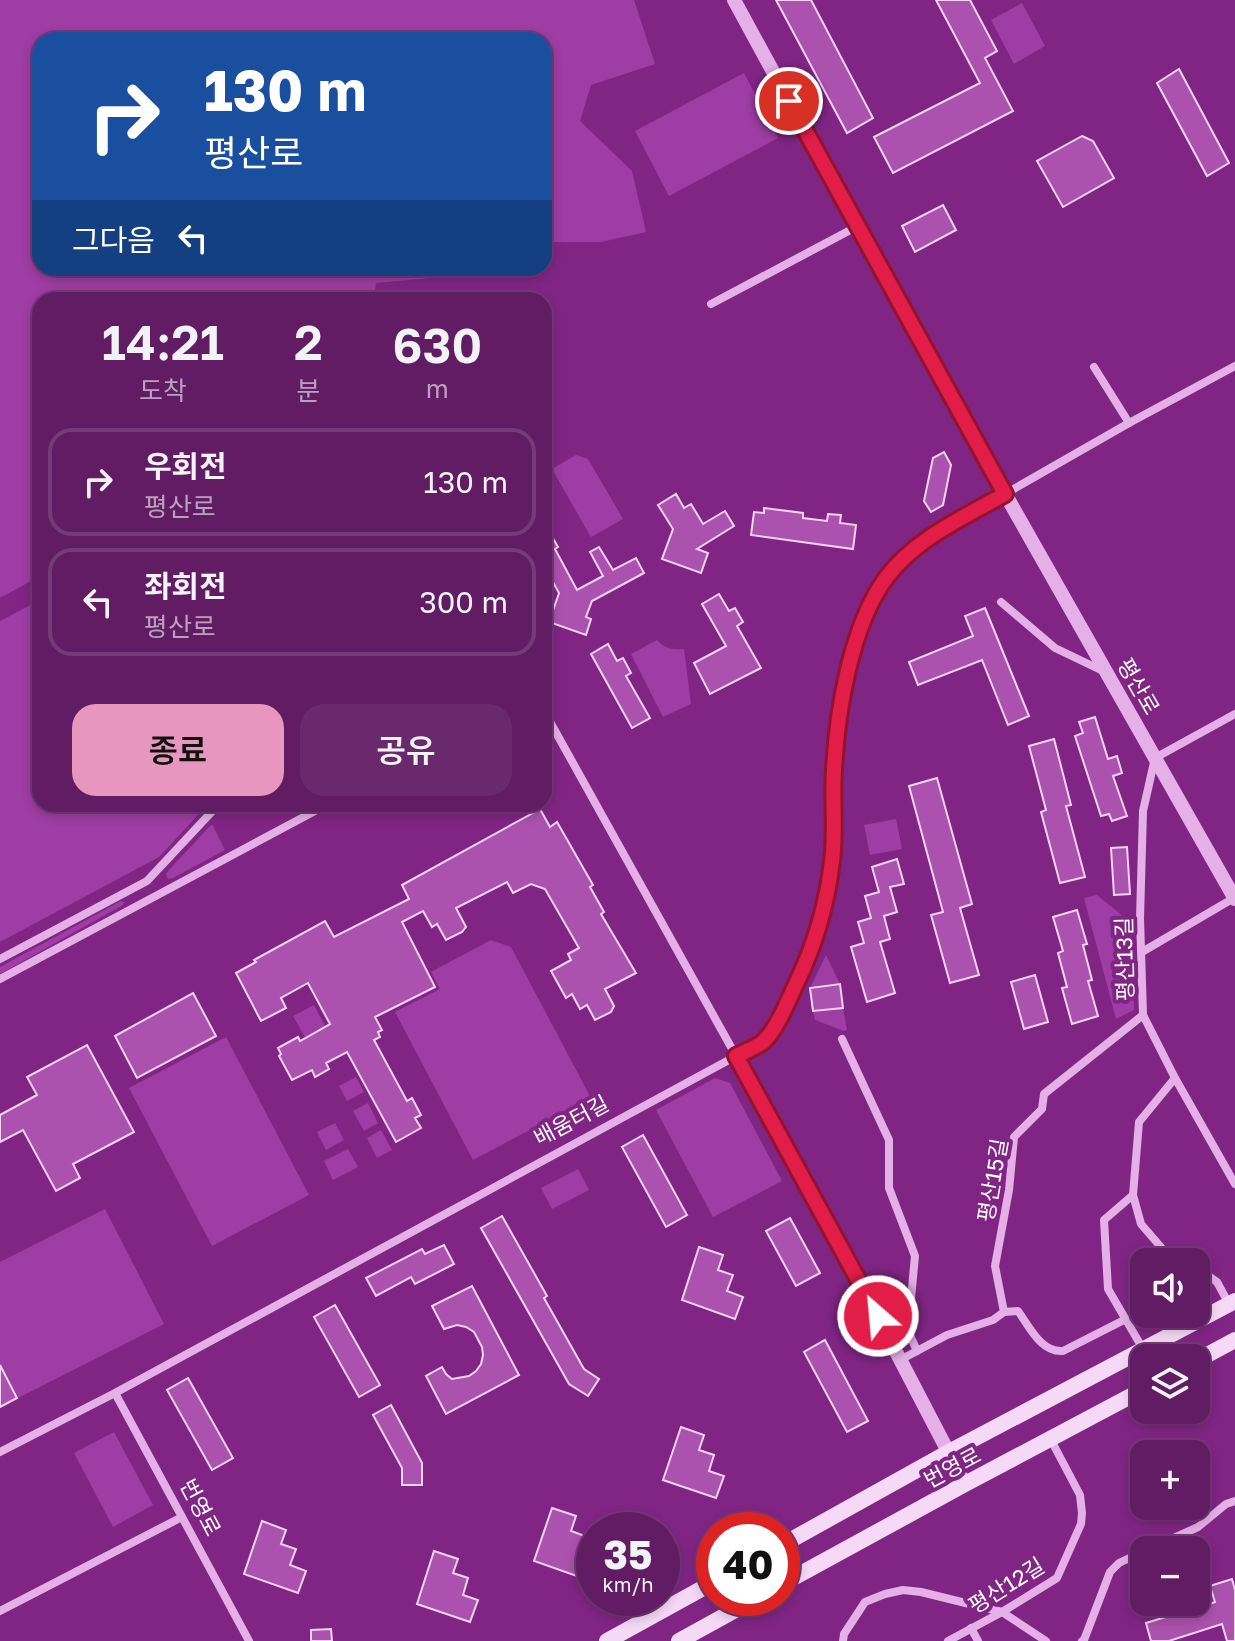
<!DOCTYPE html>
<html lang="ko">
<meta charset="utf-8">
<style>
body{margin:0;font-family:"Golos Text","Noto Sans KR",sans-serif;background:#6a296d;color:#f1f3f6;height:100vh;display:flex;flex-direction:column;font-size:30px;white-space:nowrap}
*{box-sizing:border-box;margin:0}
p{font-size:26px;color:#baa1bf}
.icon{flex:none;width:44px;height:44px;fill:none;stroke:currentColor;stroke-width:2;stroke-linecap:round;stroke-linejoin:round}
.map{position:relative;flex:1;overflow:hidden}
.sheet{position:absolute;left:32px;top:292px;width:520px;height:520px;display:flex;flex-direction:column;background:#611c64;border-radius:24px;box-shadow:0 4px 12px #0003,0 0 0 2px #753a78}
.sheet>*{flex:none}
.hud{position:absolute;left:32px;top:32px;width:520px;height:244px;border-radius:24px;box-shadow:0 4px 12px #0003,0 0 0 2px #753a78;background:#1a4fa0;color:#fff;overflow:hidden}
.tools{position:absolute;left:1130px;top:1248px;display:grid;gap:16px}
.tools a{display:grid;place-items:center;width:80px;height:80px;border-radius:16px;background:#611c64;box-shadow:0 4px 12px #0003,0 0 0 2px #753a78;font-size:40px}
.speed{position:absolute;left:576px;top:1512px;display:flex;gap:16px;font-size:40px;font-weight:700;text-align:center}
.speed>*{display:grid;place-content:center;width:104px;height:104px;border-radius:50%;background:#611c64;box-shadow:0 4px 12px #0003,0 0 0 2px #753a78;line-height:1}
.speed small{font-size:20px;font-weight:400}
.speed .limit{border:12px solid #d22;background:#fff;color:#111}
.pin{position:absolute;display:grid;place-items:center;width:68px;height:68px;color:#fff;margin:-34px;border:4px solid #fff;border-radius:50%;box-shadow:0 2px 8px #0007}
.me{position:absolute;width:88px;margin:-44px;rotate:333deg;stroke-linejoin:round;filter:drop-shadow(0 0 6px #0008)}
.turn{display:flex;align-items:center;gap:28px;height:168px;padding:0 40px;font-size:36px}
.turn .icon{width:104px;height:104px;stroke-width:2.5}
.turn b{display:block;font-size:56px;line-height:68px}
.then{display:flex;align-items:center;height:76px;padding:0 40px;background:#0003;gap:16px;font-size:30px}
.eta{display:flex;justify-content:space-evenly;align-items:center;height:136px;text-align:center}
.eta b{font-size:48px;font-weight:600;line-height:56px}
.primary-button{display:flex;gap:16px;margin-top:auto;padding:16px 40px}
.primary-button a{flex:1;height:92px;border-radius:24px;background:#e797bd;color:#111;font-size:32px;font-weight:600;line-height:92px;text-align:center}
.primary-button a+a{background:#6a296d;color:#f1f3f6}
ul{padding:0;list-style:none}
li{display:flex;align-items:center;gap:24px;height:108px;margin:0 16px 12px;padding:0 24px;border:4px solid #753a78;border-radius:24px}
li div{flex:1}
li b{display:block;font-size:30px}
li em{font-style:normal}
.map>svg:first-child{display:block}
.green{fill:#9e3da3}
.building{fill:#ab52ae;stroke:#f4d3f6;stroke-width:2}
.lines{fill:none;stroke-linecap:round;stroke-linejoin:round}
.minor{stroke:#e5afe8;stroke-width:8}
.tertiary{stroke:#e5afe8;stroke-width:14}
.secondary{stroke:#f6d9f7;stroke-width:16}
.route-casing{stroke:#92132f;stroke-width:20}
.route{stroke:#e11d48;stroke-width:14}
.labels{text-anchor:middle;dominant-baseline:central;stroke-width:8;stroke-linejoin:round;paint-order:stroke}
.street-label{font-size:22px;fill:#fff;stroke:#812585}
</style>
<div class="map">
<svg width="1235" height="1641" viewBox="0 0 1235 1641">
<rect width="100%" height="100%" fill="#812585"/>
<!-- green -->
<g class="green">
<polygon points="0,0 634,0 655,64 591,85 580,121 632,171 646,232 601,242 544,242 544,40 40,40 40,268 455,268 430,278 376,283 374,300 40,300 40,576 0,598"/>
<polygon points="1022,3 1045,46 1014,64 991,20"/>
<polygon points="744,73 778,138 669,196 635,131"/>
<polygon points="576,455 588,459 623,519 591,537 552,469"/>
<polygon points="40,600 40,804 208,804 159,857 0,942 0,621"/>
<path d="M657 640C665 649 672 650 684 649L691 704 663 717 631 654Z"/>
<polygon points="896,819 902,849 870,855 864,825"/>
<polygon points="212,824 225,850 173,878 168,879 166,874 169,870"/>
<polygon points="1097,895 1130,922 1134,1010 1116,1019 1084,898"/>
<polygon points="121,901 124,902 123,905 0,974 0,967"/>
<polygon points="491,940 511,947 591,1098 473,1160 395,1012 440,989 431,972"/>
<polygon points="826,955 840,984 810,988"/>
<polygon points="314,1005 325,1026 305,1037 293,1016"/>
<polygon points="843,1008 847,1030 844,1031 815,1020 813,1011"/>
<polygon points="226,1037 309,1195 212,1246 129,1088"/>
<polygon points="356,1077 364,1092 347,1101 339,1086"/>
<polygon points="715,1078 730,1083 782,1181 713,1217 656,1110"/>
<polygon points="368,1103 378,1123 364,1131 353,1111"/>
<polygon points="335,1123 344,1140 326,1150 317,1132"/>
<polygon points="381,1130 392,1150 377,1158 367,1138"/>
<polygon points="348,1149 358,1167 333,1180 324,1161"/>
<polygon points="578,1169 589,1190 552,1209 541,1188"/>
<polygon points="105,1209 164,1324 18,1398 0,1363 0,1262"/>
<polygon points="114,1432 153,1505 113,1527 74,1453"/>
</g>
<!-- building -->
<g class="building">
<polygon points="776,0 811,0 873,118 847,133"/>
<polygon points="936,0 970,0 997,51 985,58 1013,111 893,173 874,137 980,83"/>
<polygon points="1179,69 1229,163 1207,176 1157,83"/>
<polygon points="1082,136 1093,141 1114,178 1063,207 1037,161"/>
<polygon points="943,205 956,230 915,252 902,226"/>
<polygon points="944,452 951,465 943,505 931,512 924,501 933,458"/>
<polygon points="676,494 684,508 691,504 703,524 725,511 734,526 697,549 708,553 701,573 662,559 673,529 658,505"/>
<polygon points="764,508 803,513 803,518 827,521 828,514 841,515 840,523 856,525 853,549 751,535 754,512 764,513"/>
<polygon points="544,523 558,547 555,549 577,590 603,576 590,552 599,547 613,570 636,558 644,573 592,601 586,617 591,619 586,635 549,622 559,593 544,566"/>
<polygon points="719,594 729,611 735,608 743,622 737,626 761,668 710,694 694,663 726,646 702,604"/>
<polygon points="985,608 1029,716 1008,725 982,660 918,685 909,662 973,636 965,616"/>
<polygon points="608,644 617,661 623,658 631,673 626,676 650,718 632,728 591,654"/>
<polygon points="1095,717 1108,759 1117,756 1122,773 1113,776 1127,816 1112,821 1109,814 1101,816 1075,736 1083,733 1079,722"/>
<polygon points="1054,739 1071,805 1066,806 1085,877 1060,883 1041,812 1046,810 1029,746"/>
<polygon points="937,778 972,904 960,908 979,975 950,983 931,915 943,912 909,786"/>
<polygon points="540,809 550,827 557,822 593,885 590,887 604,912 601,914 636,973 605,989 614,1006 611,1012 595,1020 587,1005 580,1009 572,994 566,998 551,971 571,960 568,954 579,948 545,889 531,884 513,893 507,882 456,908 466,927 462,932 446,940 437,924 432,927 423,911 402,922 435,987 375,1017 382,1030 378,1032 380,1037 374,1040 407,1101 412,1098 421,1115 415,1118 421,1128 396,1142 347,1052 326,1063 329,1069 315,1077 312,1070 292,1080 279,1056 281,1054 278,1048 298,1037 300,1041 330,1024 308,983 281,998 286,1008 261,1021 236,973 256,962 254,960 325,921 334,937 409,899 402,885"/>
<polygon points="1127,847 1130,894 1114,895 1111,848"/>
<polygon points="897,859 904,884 890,887 897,912 884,916 890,939 880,942 895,993 867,1002 851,947 864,943 858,922 871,918 865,896 879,892 872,867"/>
<polygon points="1077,910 1087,944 1083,945 1092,980 1088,981 1098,1016 1072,1024 1062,988 1067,987 1058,953 1063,951 1053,917"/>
<polygon points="1035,975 1048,1022 1024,1029 1011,982"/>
<polygon points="840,984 843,1008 813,1011 810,988"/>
<polygon points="193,993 216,1036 137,1078 115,1036"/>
<polygon points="87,1045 134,1132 73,1164 80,1178 56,1191 23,1130 0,1142 0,1115 37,1095 27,1077"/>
<polygon points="643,1135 687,1215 666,1227 622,1147"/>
<polygon points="502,1216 547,1296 544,1298 584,1369 599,1379 588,1396 569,1384 481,1228"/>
<polygon points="790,1218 820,1273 796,1286 766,1231"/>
<polygon points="444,1245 454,1264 415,1284 411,1277 376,1296 366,1278 422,1249 425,1254"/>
<polygon points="699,1247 723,1255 718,1270 733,1275 727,1291 743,1297 735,1319 682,1300"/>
<polygon points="472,1286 519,1375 446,1414 426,1376 442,1367 446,1374 452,1379 469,1376 476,1371 481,1364 483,1355 482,1347 474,1332 466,1327 457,1325 444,1329 432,1306"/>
<polygon points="335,1305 380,1385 359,1397 314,1317"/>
<polygon points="825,1340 868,1421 847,1432 804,1352"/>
<polygon points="0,1365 17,1398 0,1407"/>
<polygon points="188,1378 233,1458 212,1470 167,1390"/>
<polygon points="391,1405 422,1463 422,1485 402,1485 402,1468 373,1415"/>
<polygon points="681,1427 704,1435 699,1450 714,1455 709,1471 724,1476 716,1498 663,1480"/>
<polygon points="552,1508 576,1516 571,1531 585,1536 580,1552 594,1557 588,1580 534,1561"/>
<polygon points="262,1521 286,1530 281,1544 296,1549 290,1565 306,1571 298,1593 244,1574"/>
<polygon points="434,1551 458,1559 453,1573 468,1578 463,1595 478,1600 470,1622 417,1604"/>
<polygon points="1232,1579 1235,1590 1235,1641 1227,1641 1222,1624 1169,1641 1151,1641 1146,1623 1215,1602 1210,1586"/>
<polygon points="331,1629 332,1641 311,1641 311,1630"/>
</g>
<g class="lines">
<!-- minor -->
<g class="minor">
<polyline points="711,304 858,226"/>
<polyline points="1094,367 1129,423"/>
<polyline points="1005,494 1129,423 1235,366"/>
<polyline points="1001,602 1055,648 1103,671"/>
<polyline points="544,711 736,1056"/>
<polyline points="1235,714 1155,758 1143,811 1140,918 1143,1015 1175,1078 1235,1184"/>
<polyline points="1142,952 1234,898"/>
<polyline points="0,959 147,881 219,804"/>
<polyline points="0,979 328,804"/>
<polyline points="842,1039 889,1140 889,1188 915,1256 908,1331 917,1351"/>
<polyline points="1133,1195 1141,1224 1166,1253 1189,1262"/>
<polyline points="1196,1267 1217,1282 1229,1304"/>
<polyline points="1004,1312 995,1266 1009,1190 1014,1137 1042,1109 1044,1094 1143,1015"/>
<polyline points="1143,1349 1108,1289 1104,1220 1133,1195 1139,1122 1175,1078"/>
<path d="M900 1360 947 1335 993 1320 1004 1312 1018 1311C1029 1326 1041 1353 1063 1351L1126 1319"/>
<polyline points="115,1393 249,1641"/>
<path d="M0 1452 115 1393 762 1042C809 982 830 904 835 830 836 812 834 793 834 775 834 757 836 738 838 720 843 684 855 647 866 613"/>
<polyline points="1147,1550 1198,1527 1226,1504 1235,1501"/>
<polyline points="0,1611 182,1517"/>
<polyline points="971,1628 978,1641"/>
<polyline points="843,1641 844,1634 865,1602 885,1594 903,1590 921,1592 1002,1612 1046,1641"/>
<polyline points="948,1641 1002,1612 1057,1578 1081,1524 1082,1513 1080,1495 1051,1440"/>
<polyline points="1082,1641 1084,1640 1110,1572 1119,1563 1144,1551"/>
</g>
<!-- tertiary -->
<g class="tertiary">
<polyline points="734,0 957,409 1235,899"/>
<polyline points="866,613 885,579 899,562 921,542 1005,494"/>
<polyline points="736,1056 855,1273 965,1484"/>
</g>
<!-- secondary -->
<g class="secondary">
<polyline points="1196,1361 1235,1340"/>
<polyline points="782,1545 949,1452 1235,1301"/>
<polyline points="782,1584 965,1484 1144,1389"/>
<polyline points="607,1641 714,1582"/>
<polyline points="679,1641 757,1598"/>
</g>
</g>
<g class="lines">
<defs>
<path id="route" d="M789 101 1005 494C963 518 916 538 886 578 851 626 837 711 834 770 832 801 836 831 832 861 827 904 815 945 796 984 788 1001 777 1029 763 1042 755 1048 744 1052 736 1056L878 1316"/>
</defs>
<!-- route casing -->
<use href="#route" class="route-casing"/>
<!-- route -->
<use href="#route" class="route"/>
</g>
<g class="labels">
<!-- street labels -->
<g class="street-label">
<text transform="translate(1139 686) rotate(60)">평산로</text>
<text transform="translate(1124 959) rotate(-91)">평산13길</text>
<text transform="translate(571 1120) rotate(-28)">배움터길</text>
<text transform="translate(992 1180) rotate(-80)">평산15길</text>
<text transform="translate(952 1467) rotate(-28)">번영로</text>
<text transform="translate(201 1507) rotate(62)">번영로</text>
<text transform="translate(1006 1585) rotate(-32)">평산12길</text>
</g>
</g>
</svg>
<div class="tools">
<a><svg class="icon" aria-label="sound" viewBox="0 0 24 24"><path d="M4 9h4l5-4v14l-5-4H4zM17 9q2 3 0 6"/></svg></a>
<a><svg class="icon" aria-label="layers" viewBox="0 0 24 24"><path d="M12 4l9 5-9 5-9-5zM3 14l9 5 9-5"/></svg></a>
<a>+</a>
<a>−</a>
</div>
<div class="speed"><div>35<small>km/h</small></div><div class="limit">40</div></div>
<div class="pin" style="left:789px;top:101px;background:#d93025"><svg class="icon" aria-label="arrive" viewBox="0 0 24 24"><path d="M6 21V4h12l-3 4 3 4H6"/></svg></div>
<svg class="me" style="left:878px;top:1316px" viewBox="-20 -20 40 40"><circle r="17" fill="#e11d48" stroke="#fff" stroke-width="3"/><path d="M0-11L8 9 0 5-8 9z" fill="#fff"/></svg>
<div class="hud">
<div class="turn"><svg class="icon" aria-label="right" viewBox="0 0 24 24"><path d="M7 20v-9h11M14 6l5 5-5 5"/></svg><div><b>130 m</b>평산로</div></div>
<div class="then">그다음<svg class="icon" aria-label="left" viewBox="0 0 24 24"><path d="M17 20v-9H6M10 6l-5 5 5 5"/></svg></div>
</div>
<section class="sheet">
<div class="eta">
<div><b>14:21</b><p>도착</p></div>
<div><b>2</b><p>분</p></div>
<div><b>630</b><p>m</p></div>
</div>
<ul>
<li><svg class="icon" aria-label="right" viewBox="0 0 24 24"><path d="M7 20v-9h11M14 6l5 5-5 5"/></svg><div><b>우회전</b><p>평산로</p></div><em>130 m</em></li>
<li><svg class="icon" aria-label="left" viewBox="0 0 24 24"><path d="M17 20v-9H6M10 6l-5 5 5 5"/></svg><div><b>좌회전</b><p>평산로</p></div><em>300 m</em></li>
</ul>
<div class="primary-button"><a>종료</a><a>공유</a></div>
</section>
</div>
